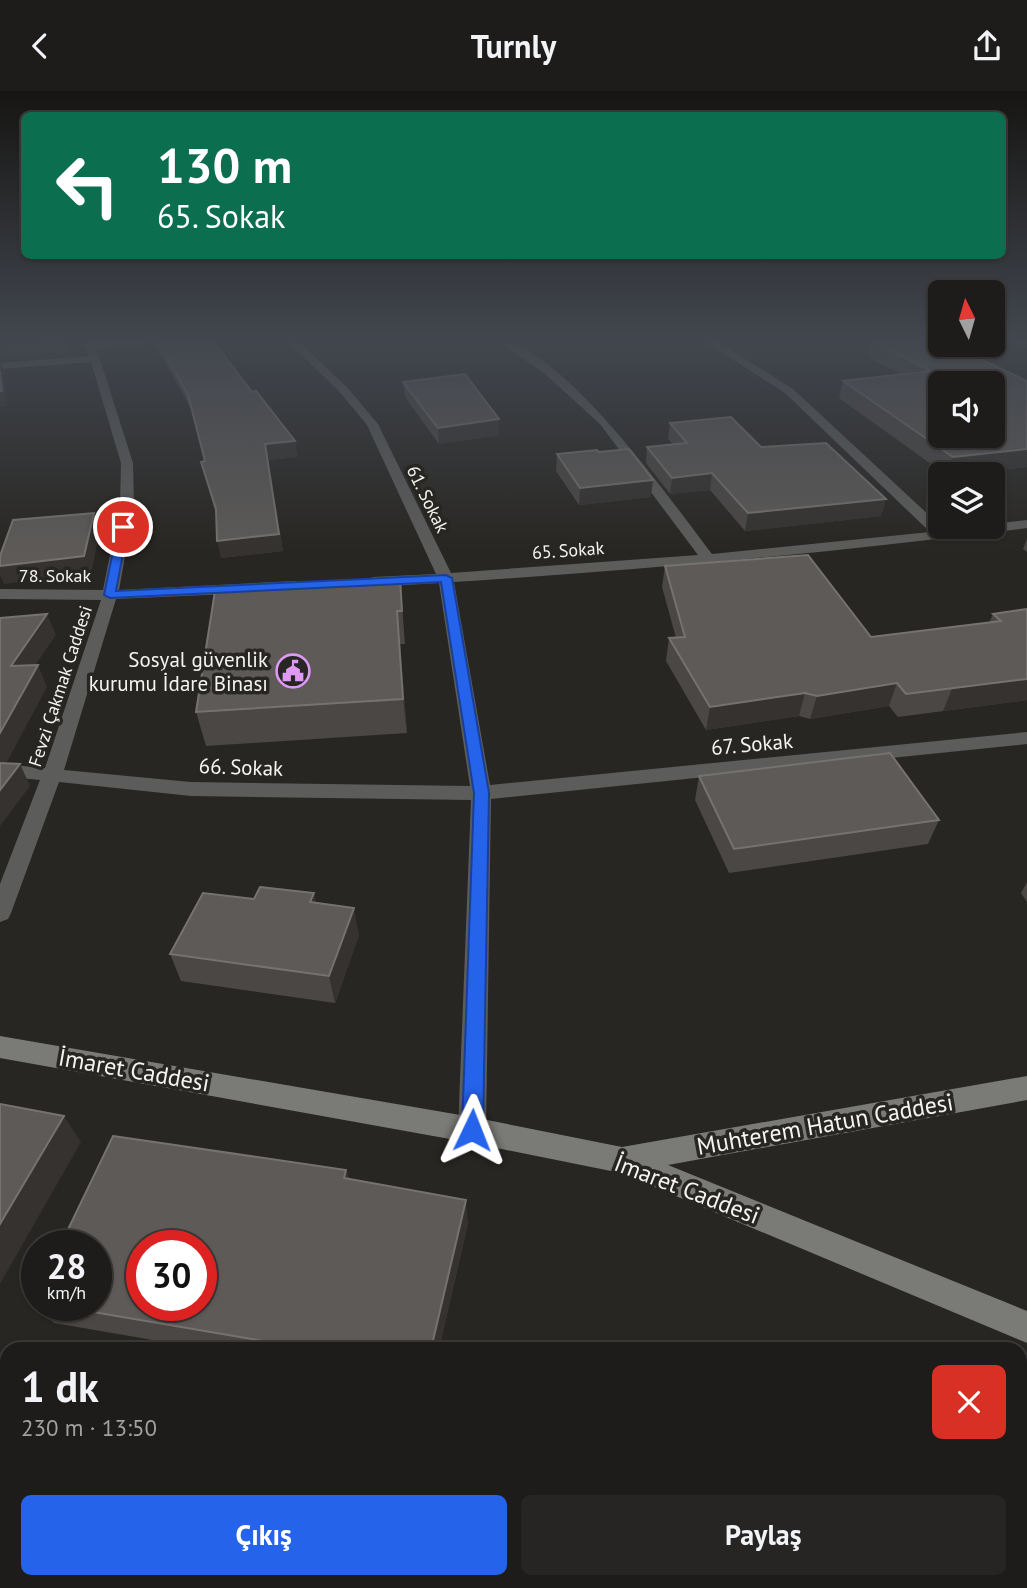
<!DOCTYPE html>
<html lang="tr">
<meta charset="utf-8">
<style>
body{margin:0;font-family:"PT Sans",sans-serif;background:#262523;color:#f1f3f6;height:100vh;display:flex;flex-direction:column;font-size:26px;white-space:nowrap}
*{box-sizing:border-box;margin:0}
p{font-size:23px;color:#a1a1a2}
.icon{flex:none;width:38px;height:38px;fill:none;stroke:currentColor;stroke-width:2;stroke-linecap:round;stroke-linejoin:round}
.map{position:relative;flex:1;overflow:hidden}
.side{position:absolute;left:0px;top:1251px;width:1027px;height:247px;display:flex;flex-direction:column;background:#1e1c1a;border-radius:21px 21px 0 0;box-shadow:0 2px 5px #0004,0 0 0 2px #3c3a39}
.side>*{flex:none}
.top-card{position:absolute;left:21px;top:21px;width:985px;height:147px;border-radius:10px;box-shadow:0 2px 5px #0004,0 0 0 2px #3c3a39;background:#0b6e4f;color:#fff;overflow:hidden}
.needle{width:46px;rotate:355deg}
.fabs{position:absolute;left:928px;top:189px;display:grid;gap:14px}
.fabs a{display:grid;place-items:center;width:77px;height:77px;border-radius:10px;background:#1e1c1a;box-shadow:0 2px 5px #0004,0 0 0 2px #3c3a39;font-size:35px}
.speed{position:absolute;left:21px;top:1139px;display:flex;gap:14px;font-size:35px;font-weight:700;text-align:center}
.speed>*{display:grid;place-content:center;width:91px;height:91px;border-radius:50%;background:#1e1c1a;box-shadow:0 2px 5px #0004,0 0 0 2px #3c3a39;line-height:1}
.speed small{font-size:18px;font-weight:400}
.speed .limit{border:10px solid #d22;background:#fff;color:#111}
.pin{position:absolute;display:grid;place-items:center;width:60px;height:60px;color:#fff;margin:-30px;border:4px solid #fff;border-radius:50%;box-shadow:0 2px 7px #0007}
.me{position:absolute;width:77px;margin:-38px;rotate:2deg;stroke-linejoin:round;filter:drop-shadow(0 0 5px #0008)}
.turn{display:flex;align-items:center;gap:24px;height:147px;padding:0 21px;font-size:32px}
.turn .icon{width:91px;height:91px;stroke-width:2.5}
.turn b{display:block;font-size:49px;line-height:60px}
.round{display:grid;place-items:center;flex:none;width:74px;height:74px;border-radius:10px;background:#262523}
.head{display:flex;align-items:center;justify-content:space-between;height:119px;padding:0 21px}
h1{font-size:42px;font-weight:700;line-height:52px}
.button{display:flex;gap:14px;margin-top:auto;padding:14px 21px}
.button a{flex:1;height:80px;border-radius:10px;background:#2563eb;color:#fff;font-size:28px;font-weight:700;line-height:80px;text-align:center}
.button a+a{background:#262523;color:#f1f3f6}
header{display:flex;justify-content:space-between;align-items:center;height:91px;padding:0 21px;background:#1e1c1a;font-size:32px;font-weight:700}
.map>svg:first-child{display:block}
.green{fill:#4f2e25}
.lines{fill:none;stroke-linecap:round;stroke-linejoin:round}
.street{fill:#5c5c5a;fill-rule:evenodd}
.secondary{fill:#7a7a77;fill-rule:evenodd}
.wall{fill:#4b4744}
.shaded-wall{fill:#35322f}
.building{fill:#5d5a57;stroke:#75726f;stroke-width:2;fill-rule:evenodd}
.route{fill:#2563eb;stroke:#184099;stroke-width:2}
.labels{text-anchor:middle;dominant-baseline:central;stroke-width:7;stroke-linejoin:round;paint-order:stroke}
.far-street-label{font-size:18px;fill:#f5f4f1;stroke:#282622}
.poi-label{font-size:21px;fill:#f5f4f1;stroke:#282622;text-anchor:end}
.street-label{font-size:21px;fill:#f5f4f1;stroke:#282622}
.near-street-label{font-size:24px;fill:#f5f4f1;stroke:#282622}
</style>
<header><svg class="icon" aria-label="back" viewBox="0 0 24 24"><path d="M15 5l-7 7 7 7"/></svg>Turnly<svg class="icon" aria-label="share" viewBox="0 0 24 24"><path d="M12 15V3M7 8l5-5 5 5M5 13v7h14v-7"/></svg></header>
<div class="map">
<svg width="1027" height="1497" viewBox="0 0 1027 1497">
<rect width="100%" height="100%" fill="#282622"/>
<!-- green -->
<polygon class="green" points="39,251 65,251 68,261 0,267 0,255"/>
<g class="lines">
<!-- street -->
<g class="street">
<path d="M85 251H161L97 259 133 372 134 414 119 499 295 490 303 495 295 500 116 508 64 679 191 691 470 695 439 492 373 496 365 491 373 486 436 483 367 334 339 300 288 251H299L347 296 378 333 451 482 698 464 600 333 544 282 499 251C560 251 675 415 712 463L930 441 785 302 705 251H718L793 298 945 439 992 436V433L1027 429V437C837 461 646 479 454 491L490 694 1027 641V653L491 708 486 1039 482 1048 472 1052 462 1048 458 1039 471 709 191 705 59 691 11 822 8 828 0 831V793L40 689 0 685V673L45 677 101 509 0 508V498L103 499 120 414 121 372 91 271 0 278V272L89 265Z"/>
<polygon points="1012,251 1027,251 1027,257 1013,253"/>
</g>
<!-- secondary -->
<polygon class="secondary" points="0,945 472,1026 622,1056 1027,985 1027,1009 668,1074 1027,1220 1027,1252 621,1082 472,1052 0,967"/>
</g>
<!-- wall -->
<g class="wall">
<polygon points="155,251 214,251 252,301 295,350 297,366 268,369 283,460 221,467 216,423 201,371 205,370 192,319 157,258"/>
<polygon points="871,251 940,251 1027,376 959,383 945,383 839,307 843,290 900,283 868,266"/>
<polygon points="403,291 499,328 499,344 439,353 405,306"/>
<polygon points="670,332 761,356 886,408 881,425 745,440 710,399 670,403 646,372 647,356 673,353 668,348"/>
<polygon points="599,361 651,406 579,414 556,380 557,363"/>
<polygon points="1027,448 1027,461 1023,458"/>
<polygon points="665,475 871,546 989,532 993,523 1027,518 1027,609 898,626 889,615 810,628 799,625 706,639 666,570 669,547 676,547 662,496"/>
<polygon points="400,487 405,553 400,553 407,642 206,655 196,621"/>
<polygon points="699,685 939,729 928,753 729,782 695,709"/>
<polygon points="1027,791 1027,811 1021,802"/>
<polygon points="254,808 316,812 359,844 335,912 181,890 170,863"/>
<polygon points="346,1079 349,1088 468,1132 439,1258 205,1258 54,1232 33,1211 37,1203 37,1214 52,1214"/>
</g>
<!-- shaded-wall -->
<g class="shaded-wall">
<polygon points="0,251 18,251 2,254 3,269 0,270 4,280 7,315 0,316 0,319"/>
<polygon points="499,328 499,344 439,353 438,337"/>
<polygon points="295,350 297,366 268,369 283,460 221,467 217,450 265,353"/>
<polygon points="1027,358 1027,376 959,383 947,383 953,366"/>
<polygon points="712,382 710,399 670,403 672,387"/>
<polygon points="653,389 651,406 579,414 580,397"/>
<polygon points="886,408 881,425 745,440 748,422"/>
<polygon points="94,422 100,439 91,483 4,493 0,484 0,475"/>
<polygon points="397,520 400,553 407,642 403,608"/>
<polygon points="47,523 56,544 20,596 11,575"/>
<polygon points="38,574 47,596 7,671 0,672 0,642"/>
<polygon points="1027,588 1027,609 943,620 952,598"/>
<polygon points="897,592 889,615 810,628 817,605"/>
<polygon points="805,602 799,625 706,639 710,616"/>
<polygon points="20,673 30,695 0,735 0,699"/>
<polygon points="314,802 320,830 310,811"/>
<polygon points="354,817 359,844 335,912 329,885"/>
<polygon points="64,1025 81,1051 0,1193 0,1133"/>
<polygon points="346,1079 353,1103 344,1087"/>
<polygon points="466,1109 468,1132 439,1258 431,1258"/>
<polygon points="52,1491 78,1491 77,1497 50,1497"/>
<polygon points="411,1491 418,1491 417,1497 410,1497"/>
</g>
<!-- building -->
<g class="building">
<polygon points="158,251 214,251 252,301 256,300 295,350 265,353 279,443 217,450 216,418 201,371 205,370 188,304"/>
<path d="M875 251H940V254H951L1027 290V358L953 366 843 290 931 280ZM940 292H992V345H940Z"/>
<polygon points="0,280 2,300 0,300"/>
<polygon points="465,283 499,328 438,337 403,291"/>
<polygon points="731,326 761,356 826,352 886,408 748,422 712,382 672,387 647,356 687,352 670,332"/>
<polygon points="629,358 653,389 580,397 557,363 597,359 599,361"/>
<polygon points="94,422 84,465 0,475 0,465 13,429"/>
<polygon points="808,464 871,546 1001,530 993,523 1027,518 1027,588 906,603 897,592 817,605 805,602 710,616 669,547 685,546 665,475"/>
<polygon points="400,487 402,520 397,520 403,608 196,621 215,500"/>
<polygon points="47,523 11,575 38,574 0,642 0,527"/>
<polygon points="890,662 939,729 734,758 699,685"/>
<polygon points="0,672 20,673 0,699"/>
<polygon points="260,796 314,802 310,811 354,817 329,885 170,863 203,802 254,808"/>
<polygon points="0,1013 64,1025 0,1133"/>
<path d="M113 1045 346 1079 344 1087 466 1109 431 1258H325L289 1251 292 1255 52 1214H96V1155H60ZM142 1155H201V1214H142Z"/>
<polygon points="37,1203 37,1212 33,1211"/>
<polygon points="0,1432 7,1432 7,1491 52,1491 50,1497 0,1497"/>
<polygon points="123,1491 411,1491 410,1497 121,1497"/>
</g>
<!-- sky -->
<linearGradient id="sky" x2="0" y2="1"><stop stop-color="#161513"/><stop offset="0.54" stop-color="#42474f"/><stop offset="1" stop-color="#42474f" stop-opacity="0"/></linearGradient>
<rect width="1027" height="461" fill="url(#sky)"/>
<!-- route -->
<polygon class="route" points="123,433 128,436 116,500 446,484 452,487 489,702 483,1039 480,1046 472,1049 465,1046 462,1039 474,702 441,491 110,507 104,504 118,436"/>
<!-- icons -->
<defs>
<symbol id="civic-ring" viewBox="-11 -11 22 22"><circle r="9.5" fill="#282622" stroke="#dd99f3" stroke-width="1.5"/><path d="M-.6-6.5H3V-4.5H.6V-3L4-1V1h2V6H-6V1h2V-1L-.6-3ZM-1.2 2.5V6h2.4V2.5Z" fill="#dd99f3"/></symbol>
</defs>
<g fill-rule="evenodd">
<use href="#civic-ring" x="274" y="561" width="38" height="38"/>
</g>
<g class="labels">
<!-- far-street labels -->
<g class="far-street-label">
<text transform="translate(428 408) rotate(64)">61. Sokak</text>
<text transform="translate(568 459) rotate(-4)">65. Sokak</text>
<text x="55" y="484">78. Sokak</text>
<text transform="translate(60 595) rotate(-72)">Fevzi Çakmak Caddesi</text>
</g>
<!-- poi labels -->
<g class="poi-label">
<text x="268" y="568">Sosyal güvenlik<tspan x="268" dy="24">kurumu İdare Binası</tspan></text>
</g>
<!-- street labels -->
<g class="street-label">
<text transform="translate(752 653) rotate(-5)">67. Sokak</text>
<text transform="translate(241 676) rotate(2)">66. Sokak</text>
</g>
<!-- near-street labels -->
<g class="near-street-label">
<text transform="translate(134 979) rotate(10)">İmaret Caddesi</text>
<text transform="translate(825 1033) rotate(-10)">Muhterem Hatun Caddesi</text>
<text transform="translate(687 1098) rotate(21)">İmaret Caddesi</text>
</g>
</g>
</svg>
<div class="fabs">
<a><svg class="needle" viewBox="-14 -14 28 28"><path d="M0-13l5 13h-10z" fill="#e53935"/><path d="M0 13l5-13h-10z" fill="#a1a1a2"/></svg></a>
<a><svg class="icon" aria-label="sound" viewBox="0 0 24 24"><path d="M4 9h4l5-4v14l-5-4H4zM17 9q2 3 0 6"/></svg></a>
<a><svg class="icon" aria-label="layers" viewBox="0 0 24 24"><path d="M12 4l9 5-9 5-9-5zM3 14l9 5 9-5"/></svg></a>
</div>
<div class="speed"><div>28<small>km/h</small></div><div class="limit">30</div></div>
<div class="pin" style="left:123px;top:436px;background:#d93025"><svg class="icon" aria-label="arrive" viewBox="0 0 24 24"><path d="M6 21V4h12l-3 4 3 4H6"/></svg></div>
<svg class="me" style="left:472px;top:1039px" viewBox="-20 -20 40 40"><path d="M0-17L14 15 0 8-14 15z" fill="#2563eb" stroke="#fff" stroke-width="4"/></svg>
<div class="top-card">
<div class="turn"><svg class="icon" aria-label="left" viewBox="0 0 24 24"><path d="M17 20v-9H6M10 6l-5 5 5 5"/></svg><div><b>130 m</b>65. Sokak</div></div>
</div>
<section class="side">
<div class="head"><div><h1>1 dk</h1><p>230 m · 13:50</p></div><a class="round" style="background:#d93025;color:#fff"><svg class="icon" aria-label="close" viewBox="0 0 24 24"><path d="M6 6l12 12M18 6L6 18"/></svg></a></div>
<div class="button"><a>Çıkış</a><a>Paylaş</a></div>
</section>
</div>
